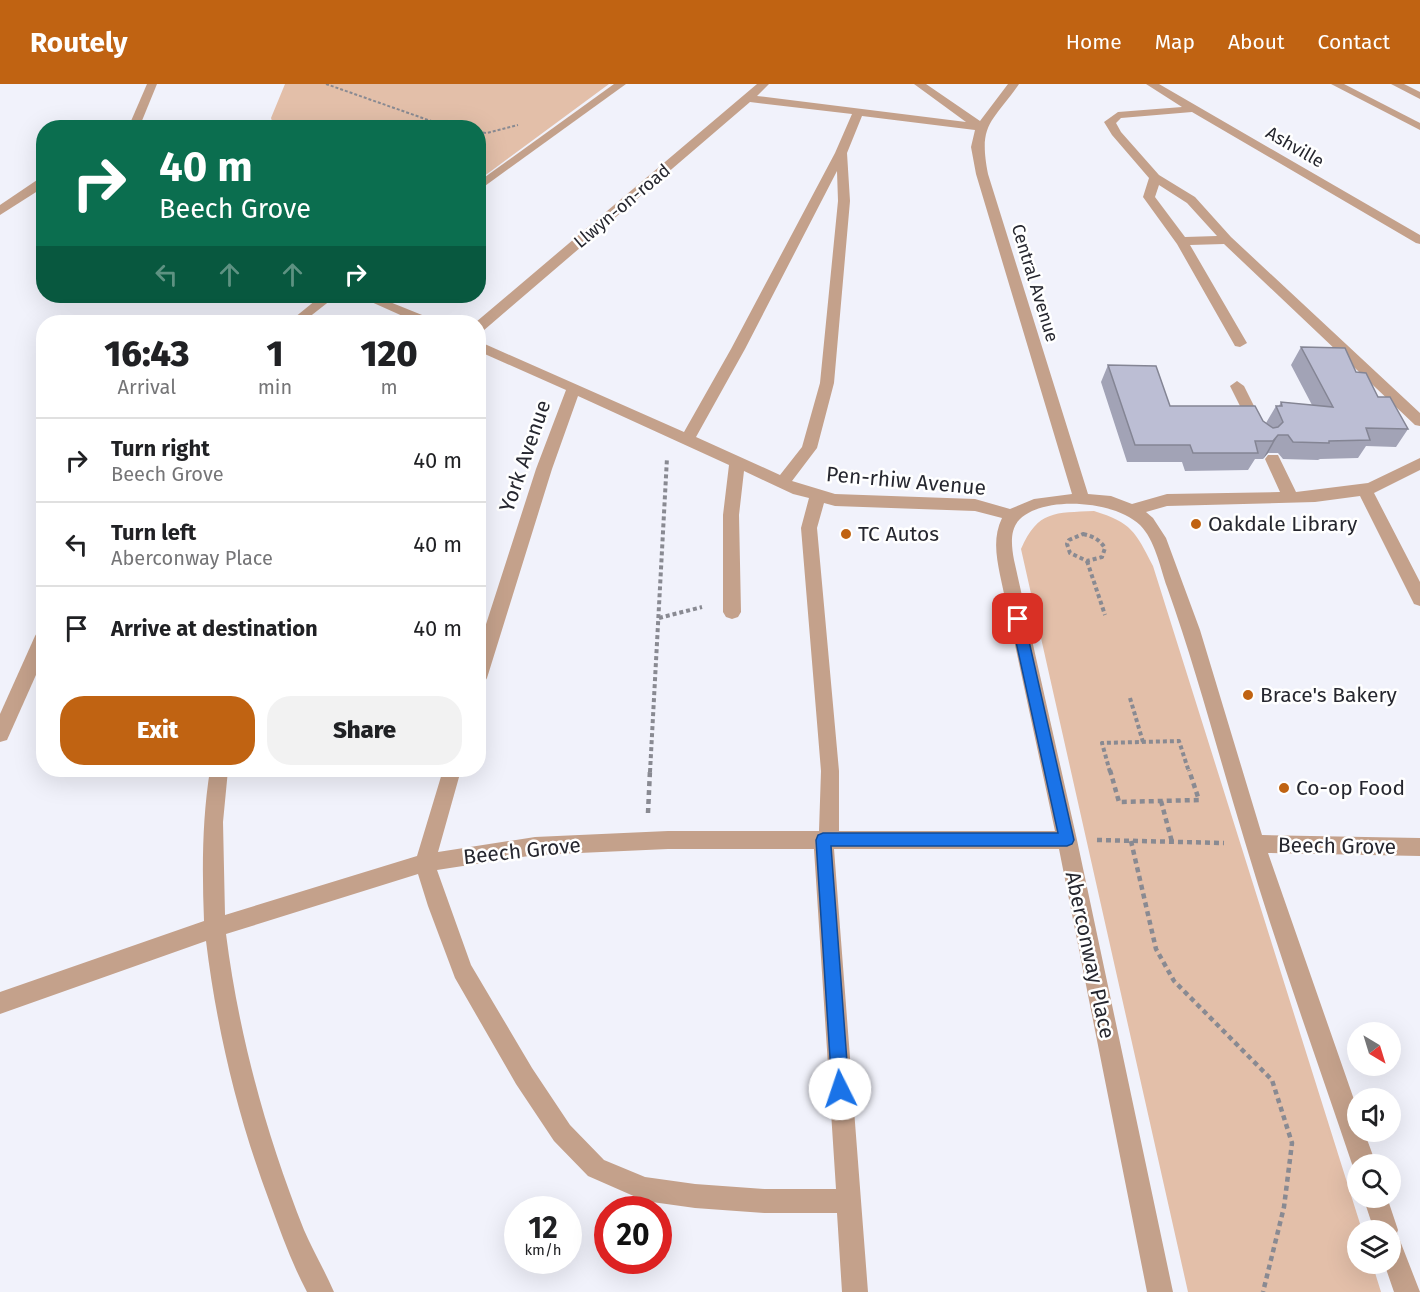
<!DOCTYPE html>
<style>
body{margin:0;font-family:"Fira Sans",sans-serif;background:#f2f2f2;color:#202124;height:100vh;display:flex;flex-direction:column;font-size:22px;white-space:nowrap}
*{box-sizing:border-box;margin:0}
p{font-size:20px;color:#757577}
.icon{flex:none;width:33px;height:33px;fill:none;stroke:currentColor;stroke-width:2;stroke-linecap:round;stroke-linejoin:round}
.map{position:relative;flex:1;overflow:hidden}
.side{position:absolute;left:36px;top:231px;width:450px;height:462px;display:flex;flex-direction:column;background:#fff;border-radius:24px;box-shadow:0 6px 24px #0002}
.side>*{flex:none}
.top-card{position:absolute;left:36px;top:36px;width:450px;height:183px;border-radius:24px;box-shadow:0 6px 24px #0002;background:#0b6e4f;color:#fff;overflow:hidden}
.needle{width:39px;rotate:142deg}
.tools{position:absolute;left:1347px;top:938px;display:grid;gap:12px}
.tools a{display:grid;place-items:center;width:54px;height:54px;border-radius:50%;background:#fff;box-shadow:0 6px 24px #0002;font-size:30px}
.speed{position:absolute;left:504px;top:1112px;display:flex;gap:12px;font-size:30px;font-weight:700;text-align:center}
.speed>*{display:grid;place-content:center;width:78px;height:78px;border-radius:50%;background:#fff;box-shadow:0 6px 24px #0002;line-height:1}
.speed small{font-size:15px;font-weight:400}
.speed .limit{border:9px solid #d22;background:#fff;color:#111}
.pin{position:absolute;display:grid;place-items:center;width:51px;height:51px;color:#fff;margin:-26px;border-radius:12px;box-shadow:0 3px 9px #0006}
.me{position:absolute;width:66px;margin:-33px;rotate:356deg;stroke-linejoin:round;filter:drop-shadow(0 0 4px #0008)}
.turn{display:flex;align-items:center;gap:21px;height:126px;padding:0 24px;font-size:27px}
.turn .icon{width:78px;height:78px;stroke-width:2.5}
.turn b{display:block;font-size:42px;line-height:51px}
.lanes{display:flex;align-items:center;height:57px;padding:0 24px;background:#0003;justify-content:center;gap:30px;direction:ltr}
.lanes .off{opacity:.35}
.eta{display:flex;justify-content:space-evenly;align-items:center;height:102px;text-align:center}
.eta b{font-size:36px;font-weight:800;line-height:42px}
.primary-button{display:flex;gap:12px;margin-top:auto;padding:12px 24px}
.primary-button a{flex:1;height:69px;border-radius:24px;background:#c06312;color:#fff;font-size:24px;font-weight:800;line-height:69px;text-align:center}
.primary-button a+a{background:#f2f2f2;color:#202124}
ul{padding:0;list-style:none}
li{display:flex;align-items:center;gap:18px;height:84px;padding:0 24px;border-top:2px solid #e0e0e0}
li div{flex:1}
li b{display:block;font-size:22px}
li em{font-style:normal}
header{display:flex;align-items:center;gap:36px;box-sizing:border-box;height:84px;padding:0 30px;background:#c06312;color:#fff}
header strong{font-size:28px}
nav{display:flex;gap:33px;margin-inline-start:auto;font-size:21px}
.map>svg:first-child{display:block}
.green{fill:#e3bfa9}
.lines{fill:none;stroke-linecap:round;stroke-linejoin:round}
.path-far2{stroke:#898a92;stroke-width:2;stroke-dasharray:3 2;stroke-linecap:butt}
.path-far1{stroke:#898a92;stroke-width:4;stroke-dasharray:4 3;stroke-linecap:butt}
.path{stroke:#898a92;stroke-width:4.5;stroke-dasharray:5 4;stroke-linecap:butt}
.minor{fill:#c4a18b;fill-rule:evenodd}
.wall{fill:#a2a3b6}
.shaded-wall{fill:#848594}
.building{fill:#bcbed4;stroke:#848594;stroke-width:1.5}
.route{fill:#1a73e8;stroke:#114b97;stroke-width:1.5}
.poi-dot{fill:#c06312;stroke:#fff;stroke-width:2}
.labels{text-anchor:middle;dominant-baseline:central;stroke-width:5;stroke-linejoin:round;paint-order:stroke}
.far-street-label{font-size:18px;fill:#26272f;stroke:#fff}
.street-label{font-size:21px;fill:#26272f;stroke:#fff}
.poi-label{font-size:21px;fill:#26272f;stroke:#fff;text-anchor:start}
</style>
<header>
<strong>Routely</strong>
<nav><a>Home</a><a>Map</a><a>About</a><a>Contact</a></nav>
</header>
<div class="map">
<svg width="1420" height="1208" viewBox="0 0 1420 1208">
<rect width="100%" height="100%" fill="#f1f2fb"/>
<!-- green -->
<g class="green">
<polygon points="285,0 609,0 479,96 478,44 274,43 271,34"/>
<path d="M1094 427C1132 439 1135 447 1153 482L1362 1146H1358V1179H1372L1381 1208H1188L1021 465C1038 426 1055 429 1094 427Z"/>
</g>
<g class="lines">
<!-- path-far2 -->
<g class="path-far2">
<polyline points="326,0 451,44"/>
<polyline points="478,48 487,49 518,41"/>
</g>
<!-- path-far1 -->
<g class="path-far1">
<path d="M1083 450C1093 452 1100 456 1105 464L1102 473 1087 477 1070 469 1067 460 1069 456Z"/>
<polyline points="1087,477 1105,531"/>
<polyline points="659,534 702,523"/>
<polyline points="1130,614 1143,658"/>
<polyline points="650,688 667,374"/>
<polyline points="1110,688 1102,659 1179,657 1189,688"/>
</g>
<!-- path -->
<g class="path">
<polyline points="1110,686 1119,718 1199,716 1189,686"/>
<polyline points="1161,717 1172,758"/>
<polyline points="648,729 650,686"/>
<polyline points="1097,756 1224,759"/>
<polyline points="1131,757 1156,865 1174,897 1272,996 1292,1059 1284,1123 1263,1208"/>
</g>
<!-- minor -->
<g class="minor">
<polygon points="147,0 157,0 139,44 128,44"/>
<polygon points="614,0 626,0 478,107 478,98"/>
<path d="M757 0H769L757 12 966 38 914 0H926L980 37 1008 0H1019C992 39 978 39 988 90L1088 410 1111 412 1132 420 1167 410 1280 408 1265 375 1268 371H1278L1296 408 1368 399 1420 374V386L1374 409 1420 498V522L1414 520 1360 412 1315 418 1167 422 1146 428 1153 434 1166 454 1200 546 1262 751 1420 754V772L1268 769 1358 1027V1047H1364L1376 1080H1358V1089L1352 1080C1316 973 1277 866 1245 758 1219 673 1197 587 1167 503 1160 483 1155 456 1140 441 1116 418 1053 412 1025 431 1009 441 1011 459 1014 476L1077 756 1173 1208H1147L1059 765H834L868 1208H842L837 1129H764L695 1124 645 1117 588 1092 554 1057 516 1000 455 894 428 822 418 790 226 850C239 952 266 1050 304 1146 313 1167 325 1187 334 1208H307C292 1180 281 1149 270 1119 238 1034 217 947 206 857L0 930V908L204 837C202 786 202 736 210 686H228L223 738 225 831 417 772 443 686H461L438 768 535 753 668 747H819L821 687 801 444 809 414 793 410 744 387 739 431 741 528 738 533 732 535 726 533 723 528V431L729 381 578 312 552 385 487 594 484 599 478 601V565L536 385 566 306 478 267V257L684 348 731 265 835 69 852 30 750 18 483 247 478 248V238H476ZM862 32 975 46 971 63 976 90 1072 410 1034 415 1010 425 975 415 835 410 792 397 817 364 834 299 850 117 847 69ZM837 87 838 117 820 299 802 363 780 391 696 353 745 265ZM824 419 835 422 975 427 1002 434C993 453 996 471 1000 491L1055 747H839V687L817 444ZM668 765H814L836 1105H764L695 1100 645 1093 604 1076 570 1041 532 984 471 881 437 786 535 771Z"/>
<path d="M1146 0H1159L1420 151V160L1416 159 1192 28 1121 34 1116 39 1121 48 1159 91 1195 113 1231 153 1420 329V342L1415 341 1224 160 1190 161 1247 259 1240 263 1235 262 1177 160 1143 113 1149 94 1112 51 1104 38 1118 28 1182 23ZM1159 101 1187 119 1217 152 1185 153 1155 113Z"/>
<polygon points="1331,0 1344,0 1420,39 1420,46"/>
<polygon points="1391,0 1404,0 1420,8 1420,15"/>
<polygon points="40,94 44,94 44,103 0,131 0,121"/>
<polygon points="321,212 336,212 303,238 289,238"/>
<polygon points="358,212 375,212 432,235 434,238 416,238"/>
<polygon points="1237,297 1244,302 1265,344 1263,348 1253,348 1230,302"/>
<polygon points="44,545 44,573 7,656 0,658 0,630 35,552 38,547"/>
<polygon points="1363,1113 1387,1113 1398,1146 1397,1149 1420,1208 1394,1208 1384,1179 1390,1179 1390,1146 1374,1146"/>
</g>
</g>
<!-- wall -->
<polygon class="wall" points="1301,263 1356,288 1408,345 1396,363 1366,362 1358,374 1320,375 1318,376 1283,375 1278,369 1268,369 1263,375 1255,375 1248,386 1185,387 1182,378 1127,378 1101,298 1108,281 1170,322 1263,337 1266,339 1276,322 1279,322 1281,318 1312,321 1291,281"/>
<!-- shaded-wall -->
<polygon class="shaded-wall" points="1278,351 1268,369 1263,375 1273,357"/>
<!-- building -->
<polygon class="building" points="1301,263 1345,264 1356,288 1366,289 1378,313 1390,313 1408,345 1366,344 1370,356 1329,357 1329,359 1293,358 1288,351 1278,351 1273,357 1255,357 1258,369 1193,369 1190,361 1135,361 1108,281 1156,282 1170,322 1255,322 1263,337 1273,344 1278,343 1283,338 1276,322 1282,322 1281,318 1333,323"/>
<!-- route -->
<polygon class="route" points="1018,530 1024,535 1074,756 1072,760 1067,762 831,762 849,1005 846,1011 840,1014 834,1011 832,1005 816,756 818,751 823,749 1058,749 1011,535"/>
<!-- markers -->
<g class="poi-dot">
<circle cx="1196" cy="440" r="6"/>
<circle cx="846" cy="450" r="6"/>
<circle cx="1248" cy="611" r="6"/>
<circle cx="1284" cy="704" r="6"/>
</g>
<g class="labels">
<!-- far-street labels -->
<g class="far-street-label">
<text transform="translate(1295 63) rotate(30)">Ashville</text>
<text transform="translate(622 122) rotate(-40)">Llwyn-on-road</text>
<text transform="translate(1035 199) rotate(73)">Central Avenue</text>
</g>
<!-- street labels -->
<g class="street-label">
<text transform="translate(525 372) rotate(-71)">York Avenue</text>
<text transform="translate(906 397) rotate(5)">Pen-rhiw Avenue</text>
<text transform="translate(1337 762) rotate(1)">Beech Grove</text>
<text transform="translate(522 767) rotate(-6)">Beech Grove</text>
<text transform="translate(1090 871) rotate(78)">Aberconway Place</text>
</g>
<!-- poi labels -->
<g class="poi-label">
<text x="1208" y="440">Oakdale Library</text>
<text x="858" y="450">TC Autos</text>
<text x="1260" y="611">Brace's Bakery</text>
<text x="1296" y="704">Co-op Food</text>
</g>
</g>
</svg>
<div class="tools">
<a><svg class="needle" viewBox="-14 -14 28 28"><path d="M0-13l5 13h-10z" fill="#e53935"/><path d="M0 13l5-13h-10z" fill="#757577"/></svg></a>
<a><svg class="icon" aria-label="sound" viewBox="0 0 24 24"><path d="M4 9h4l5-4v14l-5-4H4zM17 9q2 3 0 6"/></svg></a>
<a><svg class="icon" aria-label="search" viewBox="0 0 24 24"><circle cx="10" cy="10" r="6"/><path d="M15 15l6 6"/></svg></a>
<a><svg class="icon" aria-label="layers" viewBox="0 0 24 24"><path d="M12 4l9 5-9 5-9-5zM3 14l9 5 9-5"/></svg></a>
</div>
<div class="speed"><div>12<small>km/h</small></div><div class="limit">20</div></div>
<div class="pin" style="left:1018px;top:535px;background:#d93025"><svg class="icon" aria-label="arrive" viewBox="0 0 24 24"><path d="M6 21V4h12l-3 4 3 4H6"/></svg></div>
<svg class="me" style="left:840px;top:1005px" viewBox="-20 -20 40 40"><circle r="19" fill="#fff"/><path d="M0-13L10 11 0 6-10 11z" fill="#1a73e8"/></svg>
<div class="top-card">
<div class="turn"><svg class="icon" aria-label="right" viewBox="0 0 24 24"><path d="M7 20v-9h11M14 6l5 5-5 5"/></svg><div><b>40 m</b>Beech Grove</div></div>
<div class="lanes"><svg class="icon off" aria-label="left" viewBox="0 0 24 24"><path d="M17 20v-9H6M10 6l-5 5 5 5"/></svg><svg class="icon off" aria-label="ahead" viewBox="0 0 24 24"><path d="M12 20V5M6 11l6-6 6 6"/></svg><svg class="icon off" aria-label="ahead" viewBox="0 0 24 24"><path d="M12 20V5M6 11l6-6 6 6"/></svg><svg class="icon" aria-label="right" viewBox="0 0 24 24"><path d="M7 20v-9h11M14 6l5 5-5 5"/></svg></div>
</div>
<section class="side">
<div class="eta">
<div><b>16:43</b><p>Arrival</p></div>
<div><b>1</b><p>min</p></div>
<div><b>120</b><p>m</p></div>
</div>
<ul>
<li><svg class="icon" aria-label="right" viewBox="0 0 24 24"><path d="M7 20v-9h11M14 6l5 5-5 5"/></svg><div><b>Turn right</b><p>Beech Grove</p></div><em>40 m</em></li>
<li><svg class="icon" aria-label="left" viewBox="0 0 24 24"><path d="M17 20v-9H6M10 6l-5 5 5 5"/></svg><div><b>Turn left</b><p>Aberconway Place</p></div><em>40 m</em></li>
<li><svg class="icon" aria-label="arrive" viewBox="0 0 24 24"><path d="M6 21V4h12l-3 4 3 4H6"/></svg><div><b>Arrive at destination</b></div><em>40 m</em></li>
</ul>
<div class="primary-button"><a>Exit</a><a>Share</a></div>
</section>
</div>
